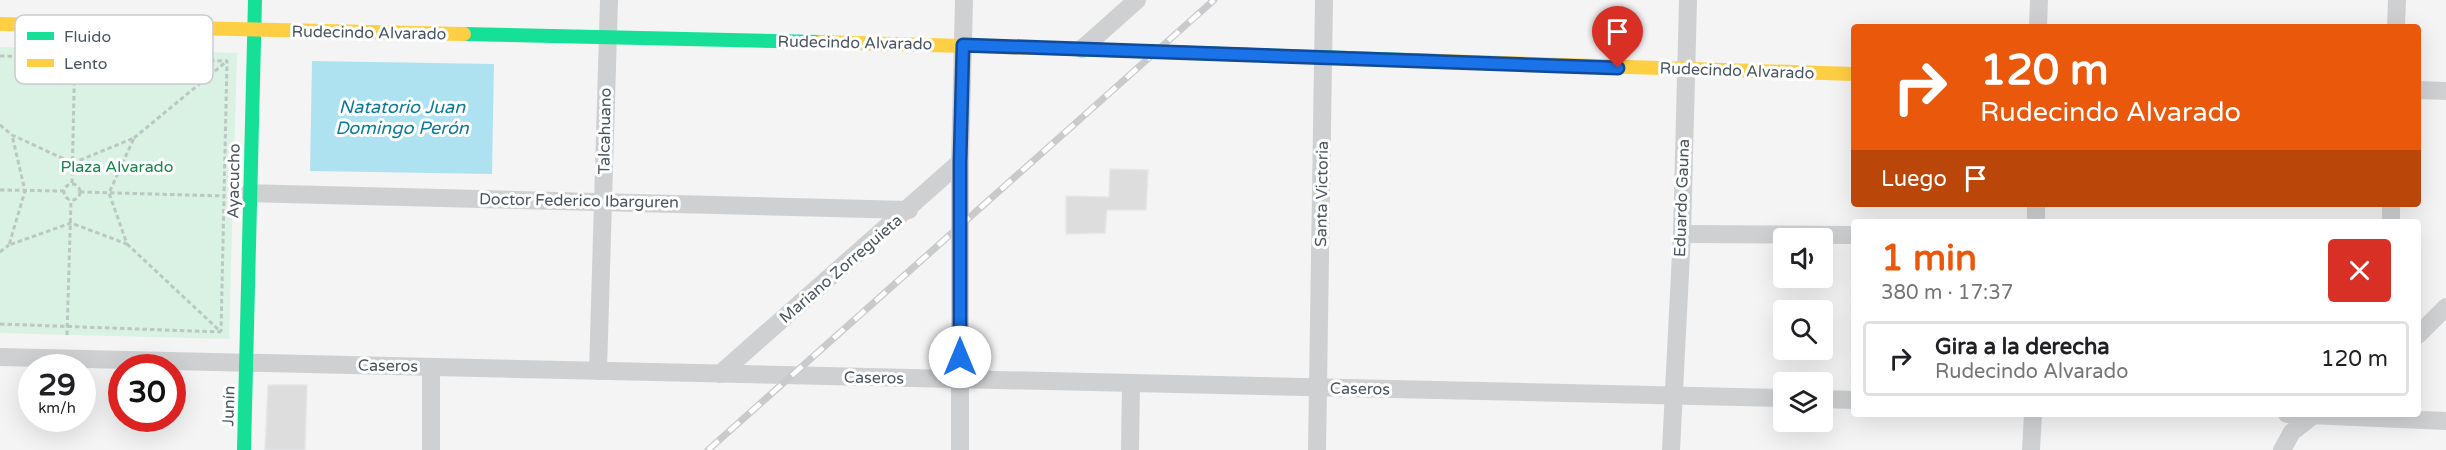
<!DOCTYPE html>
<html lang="es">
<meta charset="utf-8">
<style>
body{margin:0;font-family:"Varela Round",sans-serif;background:#f2f2f2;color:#202124;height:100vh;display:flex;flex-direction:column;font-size:22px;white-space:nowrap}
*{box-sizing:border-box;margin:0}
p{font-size:20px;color:#757577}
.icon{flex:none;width:33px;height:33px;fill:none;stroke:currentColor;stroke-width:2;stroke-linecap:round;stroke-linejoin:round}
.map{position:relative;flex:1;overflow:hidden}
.details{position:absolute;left:1851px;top:219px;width:570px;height:198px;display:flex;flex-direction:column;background:#fff;border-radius:6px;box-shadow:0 6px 24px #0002}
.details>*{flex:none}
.top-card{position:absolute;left:1851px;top:24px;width:570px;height:183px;border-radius:6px;box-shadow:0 6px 24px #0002;background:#ea580c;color:#fff;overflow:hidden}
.buttons{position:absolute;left:1773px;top:228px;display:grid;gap:12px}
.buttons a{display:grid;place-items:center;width:60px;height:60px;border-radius:6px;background:#fff;box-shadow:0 6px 24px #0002;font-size:30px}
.speed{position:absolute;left:18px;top:354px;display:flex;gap:12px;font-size:30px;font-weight:700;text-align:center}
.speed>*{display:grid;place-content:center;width:78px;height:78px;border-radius:50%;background:#fff;box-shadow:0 6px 24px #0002;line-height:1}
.speed small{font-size:15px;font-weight:400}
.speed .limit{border:9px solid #d22;background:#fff;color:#111}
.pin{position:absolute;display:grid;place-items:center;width:51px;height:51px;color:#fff;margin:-62px -26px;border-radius:50% 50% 50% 0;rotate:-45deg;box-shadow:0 0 6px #0007}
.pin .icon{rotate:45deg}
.me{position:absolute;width:66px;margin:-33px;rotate:0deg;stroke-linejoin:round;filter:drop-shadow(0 0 4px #0008)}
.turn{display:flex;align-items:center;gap:21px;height:126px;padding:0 30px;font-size:27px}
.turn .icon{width:78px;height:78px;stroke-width:2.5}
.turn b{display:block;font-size:42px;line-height:51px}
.then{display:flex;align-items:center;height:57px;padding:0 30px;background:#0003;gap:12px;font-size:22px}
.round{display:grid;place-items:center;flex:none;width:63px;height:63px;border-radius:6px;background:#f2f2f2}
.headline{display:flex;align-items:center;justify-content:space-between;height:102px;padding:0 30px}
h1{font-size:36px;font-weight:800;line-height:45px;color:#ea580c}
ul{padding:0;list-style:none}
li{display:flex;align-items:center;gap:18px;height:75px;margin:0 12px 9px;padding:0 18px;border:3px solid #e0e0e0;border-radius:6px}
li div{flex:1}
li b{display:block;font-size:22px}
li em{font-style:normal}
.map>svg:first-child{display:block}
.green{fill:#d9f2e3}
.water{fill:#aee2f0}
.building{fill:#ddddde;stroke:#e5e6e7;stroke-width:1.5}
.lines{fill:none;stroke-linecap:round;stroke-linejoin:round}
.path{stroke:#bcc7c4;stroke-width:3;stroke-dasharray:4.5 3;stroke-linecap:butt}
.street{stroke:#ced0d2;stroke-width:18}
.fast{stroke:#16e098;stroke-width:14}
.slow{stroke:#ffcf43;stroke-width:14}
.rail-casing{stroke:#c9cacc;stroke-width:7}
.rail{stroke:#fff;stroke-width:4.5;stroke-dasharray:14;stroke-linecap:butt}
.route-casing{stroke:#114b97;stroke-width:15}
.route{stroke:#1a73e8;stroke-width:10}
.labels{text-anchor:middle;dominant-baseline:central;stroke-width:6;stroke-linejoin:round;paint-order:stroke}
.street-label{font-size:16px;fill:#4a5661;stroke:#fff}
.park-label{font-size:16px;fill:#17864f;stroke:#fff}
.water-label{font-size:18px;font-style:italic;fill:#0c7c9b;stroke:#fff}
.key{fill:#fff;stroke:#c9ccd0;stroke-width:1.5}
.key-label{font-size:16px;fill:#4a5661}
</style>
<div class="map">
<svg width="2446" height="450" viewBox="0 0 2446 450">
<rect width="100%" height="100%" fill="#f4f4f4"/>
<!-- green -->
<polygon class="green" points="0,47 237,53 229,339 0,333"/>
<!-- water -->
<polygon class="water" points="312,61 494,64 492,174 310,171"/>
<!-- building -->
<g class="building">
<polygon points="1110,169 1148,170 1146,210 1107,210 1105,233 1066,234 1066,196 1109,197"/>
<polygon points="268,385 307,385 305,450 265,450"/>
</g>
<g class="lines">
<!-- path -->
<g class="path">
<polyline points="0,56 227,61 221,332"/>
<polyline points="0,125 12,135 73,163 134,138 109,193 127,244 71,223 9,245 25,191 12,135"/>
<polyline points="134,138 227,61"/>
<polyline points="72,183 75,49"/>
<circle cx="72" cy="192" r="8"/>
<polyline points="0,190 64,191"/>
<polyline points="80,192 225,196"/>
<polyline points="127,244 220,331"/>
<polyline points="0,252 9,245"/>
<polyline points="0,324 221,332"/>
<polyline points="67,335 71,200"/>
</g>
<!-- street -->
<g class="street">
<polyline points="2038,27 2039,0"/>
<polyline points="2396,27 2397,0"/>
<polyline points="1082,49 1137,0"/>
<polyline points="2418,90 2446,91"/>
<polyline points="249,193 909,210"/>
<polyline points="2036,222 2036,204"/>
<polyline points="2391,222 2391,204"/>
<polyline points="1682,234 1854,235"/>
<polyline points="2418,335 2446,307"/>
<polyline points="0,357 1784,398"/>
<polyline points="598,371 609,0"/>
<polyline points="720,374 960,162"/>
<polyline points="1822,399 1854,400"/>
<polyline points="2287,414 2446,421"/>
<polyline points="431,450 431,367"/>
<polyline points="960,450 960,162 964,0"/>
<polyline points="1130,450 1131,384"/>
<polyline points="1317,450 1324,0"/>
<polyline points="1671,450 1682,234 1688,0"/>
<polyline points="2031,450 2033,414"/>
<polyline points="2282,450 2292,432 2315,414"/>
</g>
<!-- fast -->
<g class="fast">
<polyline points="464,34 820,42"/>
<polyline points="1073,49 1440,61"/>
<polyline points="244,450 255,0"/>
</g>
<!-- slow -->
<g class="slow">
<polyline points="0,24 464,34"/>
<polyline points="820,42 1073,49"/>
<polyline points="1440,61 1854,74"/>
</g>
<defs>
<polyline id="rail" points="708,450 1214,0"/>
</defs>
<!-- rail casing -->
<use href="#rail" class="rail-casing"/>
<!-- rail -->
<use href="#rail" class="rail"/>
</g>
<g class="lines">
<defs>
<polyline id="route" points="960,357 960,162 963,45 1618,68"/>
</defs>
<!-- route casing -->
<use href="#route" class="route-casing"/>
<!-- route -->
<use href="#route" class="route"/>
</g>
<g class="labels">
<!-- street labels -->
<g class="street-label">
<text transform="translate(369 33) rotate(1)">Rudecindo Alvarado</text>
<text transform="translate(855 43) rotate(1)">Rudecindo Alvarado</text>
<text transform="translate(1737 71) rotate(2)">Rudecindo Alvarado</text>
<text transform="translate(605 131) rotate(-89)">Talcahuano</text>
<text transform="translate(234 181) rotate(-89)">Ayacucho</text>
<text transform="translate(1322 194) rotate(-89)">Santa Victoria</text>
<text transform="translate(1682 198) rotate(-88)">Eduardo Gauna</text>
<text transform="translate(579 201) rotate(1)">Doctor Federico Ibarguren</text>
<text transform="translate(841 269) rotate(-41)">Mariano Zorreguieta</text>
<text transform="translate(388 366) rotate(1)">Caseros</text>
<text transform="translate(874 378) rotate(1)">Caseros</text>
<text transform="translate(1360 389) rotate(1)">Caseros</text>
<text transform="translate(229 406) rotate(-88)">Junín</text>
</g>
<!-- park labels -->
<g class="park-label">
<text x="117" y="167">Plaza Alvarado</text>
</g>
<!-- water labels -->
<g class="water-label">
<text x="402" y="107">Natatorio Juan<tspan x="402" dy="21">Domingo Perón</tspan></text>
</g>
</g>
<!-- legend -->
<rect x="15" y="15" width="198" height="69" rx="9" class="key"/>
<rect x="27" y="32" width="27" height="8" fill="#16e098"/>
<rect x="27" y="59" width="27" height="8" fill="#ffcf43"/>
<g class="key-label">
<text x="64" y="42">Fluido</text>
<text x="64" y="69">Lento</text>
</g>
</svg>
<div class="buttons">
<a><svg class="icon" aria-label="sound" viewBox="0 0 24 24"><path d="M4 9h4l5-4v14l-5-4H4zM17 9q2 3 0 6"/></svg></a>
<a><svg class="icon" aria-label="search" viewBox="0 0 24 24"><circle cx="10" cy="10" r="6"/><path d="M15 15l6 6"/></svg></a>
<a><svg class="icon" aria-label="layers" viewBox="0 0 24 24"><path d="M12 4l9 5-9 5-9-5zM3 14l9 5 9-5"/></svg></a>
</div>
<div class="speed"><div>29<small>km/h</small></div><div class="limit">30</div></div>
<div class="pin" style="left:1618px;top:68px;background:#d93025"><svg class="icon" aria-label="arrive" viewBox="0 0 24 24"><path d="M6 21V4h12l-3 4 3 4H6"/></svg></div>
<svg class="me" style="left:960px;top:357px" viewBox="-20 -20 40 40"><circle r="19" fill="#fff"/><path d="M0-13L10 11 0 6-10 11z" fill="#1a73e8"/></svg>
<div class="top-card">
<div class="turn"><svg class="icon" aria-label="right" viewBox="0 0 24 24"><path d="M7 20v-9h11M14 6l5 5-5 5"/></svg><div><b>120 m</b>Rudecindo Alvarado</div></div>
<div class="then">Luego<svg class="icon" aria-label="arrive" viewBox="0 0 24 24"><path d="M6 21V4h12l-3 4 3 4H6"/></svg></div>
</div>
<section class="details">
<div class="headline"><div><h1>1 min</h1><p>380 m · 17:37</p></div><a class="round" style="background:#d93025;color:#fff"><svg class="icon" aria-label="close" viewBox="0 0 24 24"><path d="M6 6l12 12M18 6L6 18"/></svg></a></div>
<ul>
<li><svg class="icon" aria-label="right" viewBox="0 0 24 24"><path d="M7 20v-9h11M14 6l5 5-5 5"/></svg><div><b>Gira a la derecha</b><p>Rudecindo Alvarado</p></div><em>120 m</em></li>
</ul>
</section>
</div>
